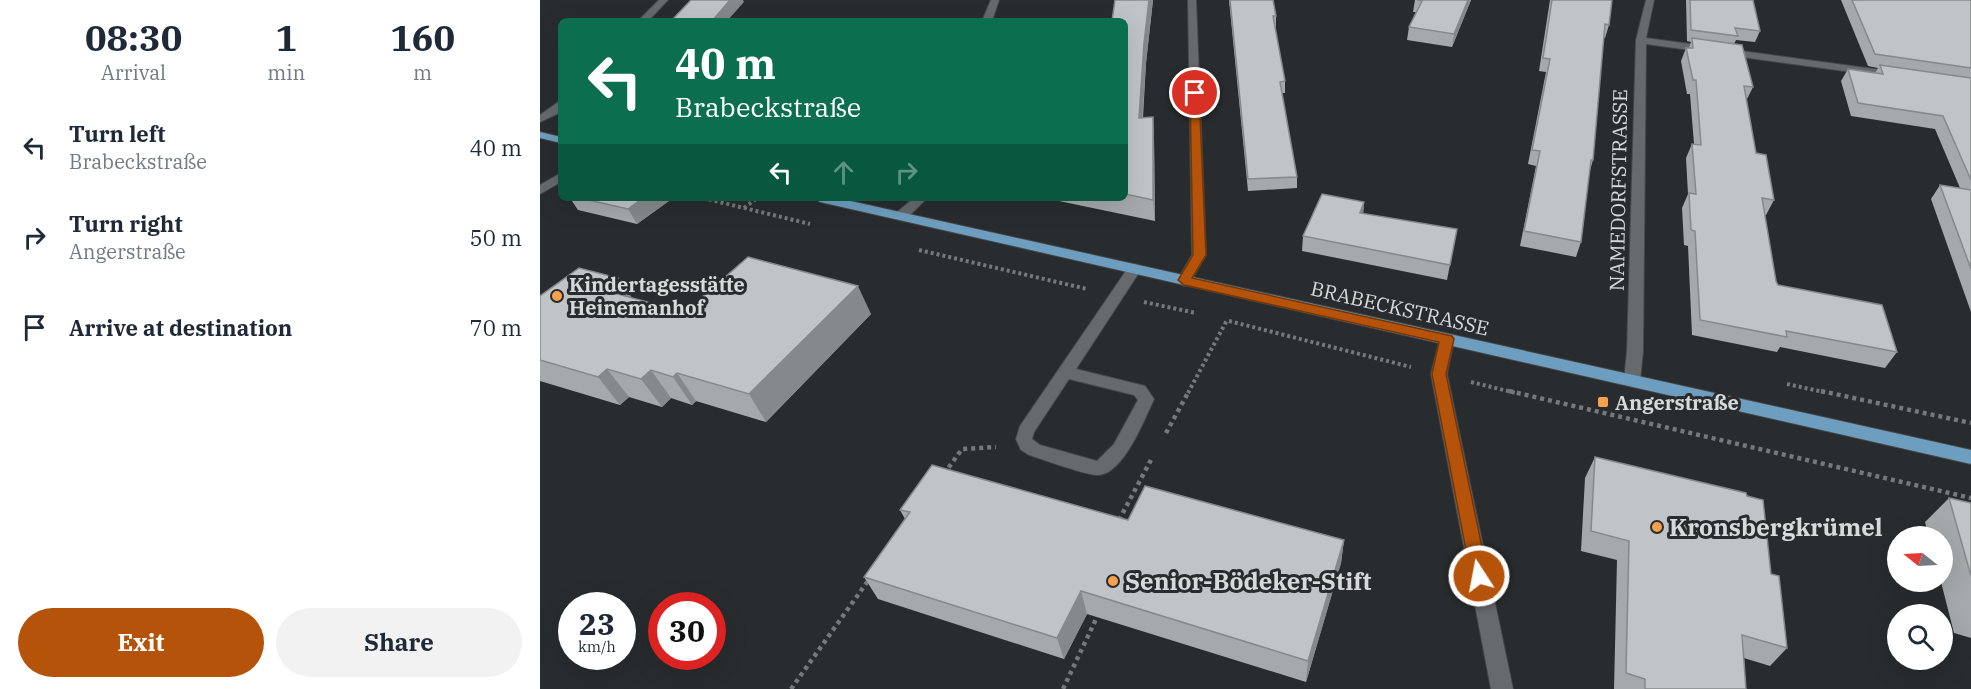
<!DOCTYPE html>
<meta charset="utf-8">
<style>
body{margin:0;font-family:"IBM Plex Serif",serif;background:#f2f2f3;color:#1f2937;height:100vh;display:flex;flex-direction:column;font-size:22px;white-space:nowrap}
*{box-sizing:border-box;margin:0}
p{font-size:20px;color:#747a83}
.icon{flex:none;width:33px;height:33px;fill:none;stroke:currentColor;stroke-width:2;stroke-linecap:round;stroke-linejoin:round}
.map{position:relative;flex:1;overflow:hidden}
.sheet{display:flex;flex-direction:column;background:#fff;width:540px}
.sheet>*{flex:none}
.guide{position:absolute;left:18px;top:18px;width:570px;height:183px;border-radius:9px;box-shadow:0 6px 24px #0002;background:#0b6e4f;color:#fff;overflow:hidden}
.needle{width:39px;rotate:288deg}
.controls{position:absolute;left:1347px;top:526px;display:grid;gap:12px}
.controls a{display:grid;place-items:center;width:66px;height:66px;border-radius:50%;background:#fff;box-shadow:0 6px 24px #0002;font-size:30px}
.speed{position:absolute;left:18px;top:592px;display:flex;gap:12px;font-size:30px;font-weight:700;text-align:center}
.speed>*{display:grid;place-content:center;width:78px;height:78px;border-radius:50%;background:#fff;box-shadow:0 6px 24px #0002;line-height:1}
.speed small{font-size:15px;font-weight:400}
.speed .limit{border:9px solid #d22;background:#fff;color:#111}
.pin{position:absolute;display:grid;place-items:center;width:51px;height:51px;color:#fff;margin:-26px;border:3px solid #fff;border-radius:50%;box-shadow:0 2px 6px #0007}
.me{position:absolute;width:66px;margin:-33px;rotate:349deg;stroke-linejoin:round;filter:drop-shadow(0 0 4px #0008)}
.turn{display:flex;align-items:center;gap:21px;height:126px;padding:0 18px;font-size:27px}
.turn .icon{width:78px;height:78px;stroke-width:2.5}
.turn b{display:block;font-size:42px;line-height:51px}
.lanes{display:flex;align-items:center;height:57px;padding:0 18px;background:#0003;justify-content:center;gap:30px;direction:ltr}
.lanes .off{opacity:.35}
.eta{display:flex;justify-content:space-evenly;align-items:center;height:102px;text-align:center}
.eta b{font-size:36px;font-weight:700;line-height:42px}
.action{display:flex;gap:12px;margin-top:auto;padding:12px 18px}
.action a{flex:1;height:69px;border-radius:36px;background:#b45309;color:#fff;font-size:24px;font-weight:700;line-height:69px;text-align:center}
.action a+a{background:#f2f2f3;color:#1f2937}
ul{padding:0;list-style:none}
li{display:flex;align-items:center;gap:18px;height:90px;padding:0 18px}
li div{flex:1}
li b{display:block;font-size:22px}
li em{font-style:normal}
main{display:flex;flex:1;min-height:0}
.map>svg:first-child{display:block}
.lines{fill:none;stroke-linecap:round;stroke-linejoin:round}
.minor-casing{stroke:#454749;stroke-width:2}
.major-casing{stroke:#454749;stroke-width:2}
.path-far1{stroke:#76787a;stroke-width:4;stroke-dasharray:3 3;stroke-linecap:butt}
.path{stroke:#76787a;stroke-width:4.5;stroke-dasharray:4 4;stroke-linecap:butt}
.minor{fill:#676a6d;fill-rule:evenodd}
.major{fill:#6e9ebf;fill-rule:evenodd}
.wall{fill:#a5a9ab}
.shaded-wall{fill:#86898b}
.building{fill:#c0c4c7;stroke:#86898b;stroke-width:1.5}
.route{fill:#b45309;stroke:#753606;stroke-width:1.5}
.poi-dot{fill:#f9a04d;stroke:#292c2e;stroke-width:2}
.labels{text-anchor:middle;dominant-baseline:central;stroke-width:6;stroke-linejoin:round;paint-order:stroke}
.street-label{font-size:20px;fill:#d7d9da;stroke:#292c2e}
.poi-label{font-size:20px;font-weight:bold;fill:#d7d9da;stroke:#292c2e;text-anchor:start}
.near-poi-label{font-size:24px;font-weight:bold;fill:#d7d9da;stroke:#292c2e;text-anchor:start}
</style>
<main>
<section class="sheet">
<div class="eta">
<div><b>08:30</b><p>Arrival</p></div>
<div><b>1</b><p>min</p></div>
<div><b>160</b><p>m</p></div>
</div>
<ul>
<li><svg class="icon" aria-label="left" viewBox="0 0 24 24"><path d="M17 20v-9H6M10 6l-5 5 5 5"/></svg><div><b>Turn left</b><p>Brabeckstraße</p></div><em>40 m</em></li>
<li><svg class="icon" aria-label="right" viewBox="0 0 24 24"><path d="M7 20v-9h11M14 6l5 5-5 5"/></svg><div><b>Turn right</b><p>Angerstraße</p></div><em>50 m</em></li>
<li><svg class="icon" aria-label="arrive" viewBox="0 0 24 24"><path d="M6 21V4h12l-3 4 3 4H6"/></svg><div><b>Arrive at destination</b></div><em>70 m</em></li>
</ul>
<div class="action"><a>Exit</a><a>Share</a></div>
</section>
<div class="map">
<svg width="1431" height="689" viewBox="0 0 1431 689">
<rect width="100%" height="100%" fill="#292c2e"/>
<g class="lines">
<defs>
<g id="minor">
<polygon points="119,0 128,0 108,21 98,21"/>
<polygon points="451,0 459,0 452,21 442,21"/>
<polygon points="648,0 656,0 666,255 649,284 644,286 637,281 652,255"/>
<polygon points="1106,0 1114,0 1106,38 1356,72 1361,75 1356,78 1106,44 1103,351 1100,381 1098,385 1086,385 1084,381 1087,351 1096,40"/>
<polygon points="21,100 21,110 17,114 0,122 0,115"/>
<polygon points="21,173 21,182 0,194 0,185"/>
<polygon points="374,198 387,198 366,219 356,219 355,216 356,213"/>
<path d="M595 264 602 268 536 369 605 386 614 399C605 418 583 476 557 475 542 474 505 460 489 455L481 450 476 439 480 426 590 265ZM529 379 594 395 598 400 574 444 557 461 500 445 492 439 494 432Z"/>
<polygon points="907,334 914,339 907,374 973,689 951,689 891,374 900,339"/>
</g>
<g id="major">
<polygon points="0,132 21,137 21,143 0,138"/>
<polygon points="274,198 297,198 1431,450 1431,464 280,202"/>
</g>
</defs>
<!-- minor casing -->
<use href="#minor" class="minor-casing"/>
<!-- major casing -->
<use href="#major" class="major-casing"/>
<!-- path-far1 -->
<g class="path-far1">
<polyline points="163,198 270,224"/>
<polyline points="204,208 217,198"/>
<polyline points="379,250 547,289"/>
<polyline points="604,302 656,313"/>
<polyline points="689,321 871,367"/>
<polyline points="931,382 976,393"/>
<polyline points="1247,384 1288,393"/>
<polyline points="648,393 687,320"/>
</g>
<!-- path -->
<g class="path">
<polyline points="969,391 1431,498"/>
<polyline points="1281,391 1431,423"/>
<polyline points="626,433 649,391"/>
<polyline points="404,474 422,449 456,447"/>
<polyline points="579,520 612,458"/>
<polyline points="251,689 330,578"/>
<polyline points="523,689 557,617"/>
</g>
<!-- minor -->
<use href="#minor" class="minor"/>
<!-- major -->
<use href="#major" class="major"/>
</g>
<!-- wall -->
<g class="wall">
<polygon points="575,0 613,0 606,63 603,118 613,117 614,138 615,221 519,201 519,198 585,198 585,21"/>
<polygon points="689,0 733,0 736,16 736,27 735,27 745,81 745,93 742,93 757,177 757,188 708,191"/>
<polygon points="875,0 931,0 912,47 867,40 869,27 876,12 873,12"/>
<polygon points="1010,0 1072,0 1069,25 1065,38 1063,38 1053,160 1049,174 1041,242 1036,257 980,246 996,166 988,164 1006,72 999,71"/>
<polygon points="1146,0 1213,0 1220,31 1215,42 1196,40 1194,44 1213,87 1206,101 1216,153 1234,200 1226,215 1224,215 1236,281 1238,285 1357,352 1345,368 1240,347 1237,352 1152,335 1148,246 1144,245 1142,208 1148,194 1146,158 1152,144 1154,144 1150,94 1147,94 1141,61 1146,48 1149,48 1151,42 1147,41"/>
<polygon points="1301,0 1431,0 1431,312 1391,199 1400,185 1420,188 1395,129 1311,116 1301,81 1308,69 1335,73 1338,68 1328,66"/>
<polygon points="30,198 133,198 97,224 38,210"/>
<polygon points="824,202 823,214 917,229 907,280 762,251 763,236"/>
<polygon points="0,296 92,298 145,312 331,314 226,422 156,401 152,405 131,398 122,407 89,397 80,405 0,381"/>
<polygon points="1055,457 1207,496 1231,574 1247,648 1230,666 1204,658 1206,689 1074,689 1077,560 1041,551 1045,478"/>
<polygon points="1409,498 1431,503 1431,638 1414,633 1401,582 1402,582 1402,537 1389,537 1385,522"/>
<polygon points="360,510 588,520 804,540 801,563 766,682 547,614 524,659 338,599 324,577 365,519"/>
</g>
<!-- shaded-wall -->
<g class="shaded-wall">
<polygon points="190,0 203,0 204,2 187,21 172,21"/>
<polygon points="609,0 613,0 606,63 601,138 599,118 604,43"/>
<polygon points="928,0 931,0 912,47 914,34"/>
<polygon points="613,117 614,138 615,221 613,200"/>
<polygon points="103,198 133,198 97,224 88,209"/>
<polygon points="824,202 823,217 820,213"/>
<polygon points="78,278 98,306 62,290"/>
<polygon points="318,286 331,314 226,422 209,394"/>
<polygon points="67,369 89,397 80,405 58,377"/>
<polygon points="111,370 131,398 122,407 101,379"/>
<polygon points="137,373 156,401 152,405 133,377"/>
<polygon points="804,540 801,563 766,682 768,661"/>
<polygon points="541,591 547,614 524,659 517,638"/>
</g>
<!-- building -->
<g class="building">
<polygon points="151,0 190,0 172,21 131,21"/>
<polygon points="575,0 609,0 604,43 599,118 613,117 613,200 585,194 585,21 572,21"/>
<polygon points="690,0 733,0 736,16 733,16 745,81 740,82 757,177 708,179"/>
<polygon points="877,0 928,0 914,34 869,27 882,1"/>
<polygon points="1012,0 1072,0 1069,25 1065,24 1053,160 1051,160 1041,242 984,231 1000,151 992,150 1010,59 1003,58"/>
<polygon points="1150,0 1213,0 1220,31 1195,28 1198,36 1151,30"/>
<polygon points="1312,0 1431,0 1431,68 1335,54"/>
<polygon points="335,19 389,19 387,21 334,21"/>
<polygon points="1152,38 1202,45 1213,87 1204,86 1216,153 1226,155 1234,200 1222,198 1236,281 1238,285 1342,305 1357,352 1246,331 1247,337 1160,320 1155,231 1151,230 1149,193 1156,194 1152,144 1161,145 1156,80 1153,80 1146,48 1153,48"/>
<polygon points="1340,65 1431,78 1431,180 1403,116 1318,103 1308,69 1343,74"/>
<polygon points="1400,185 1431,190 1431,269"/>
<polygon points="782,194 824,202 820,213 917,229 910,265 763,236"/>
<polygon points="40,198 103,198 88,209"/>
<polygon points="208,257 318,286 209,394 137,373 133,377 111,370 101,379 67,369 58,377 0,360 0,296 39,268 78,278 62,290 145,312"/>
<polygon points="1055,457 1206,493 1207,496 1223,500 1231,574 1239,576 1247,648 1202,635 1206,689 1105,689 1105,679 1086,673 1089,541 1051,531"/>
<polygon points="392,465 588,520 605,486 804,540 768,661 541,591 517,638 324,577 370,512 360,510"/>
<polygon points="1409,498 1431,503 1431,576"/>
</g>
<!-- route -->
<polygon class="route" points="655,90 659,93 666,255 652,278 912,336 914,339 906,374 948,576 945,582 939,584 933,582 931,576 892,374 899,342 644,285 638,280 653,255 650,93"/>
<!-- markers -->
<g class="poi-dot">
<circle cx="17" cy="296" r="6"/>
<rect x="1057" y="396" width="12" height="12" rx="3"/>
<circle cx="1117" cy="527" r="6"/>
<circle cx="573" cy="581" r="6"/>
</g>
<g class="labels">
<!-- street labels -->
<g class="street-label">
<text transform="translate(1078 190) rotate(-89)">NAMEDORFSTRASSE</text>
<text transform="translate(860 308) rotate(13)">BRABECKSTRASSE</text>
</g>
<!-- poi labels -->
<g class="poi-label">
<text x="29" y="284">Kindertagesstätte<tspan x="29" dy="23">Heinemanhof</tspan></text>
<text x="1075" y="402">Angerstraße</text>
</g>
<!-- near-poi labels -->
<g class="near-poi-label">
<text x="1129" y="527">Kronsbergkrümel</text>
<text x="585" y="581">Senior-Bödeker-Stift</text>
</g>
</g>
</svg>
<div class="controls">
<a><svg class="needle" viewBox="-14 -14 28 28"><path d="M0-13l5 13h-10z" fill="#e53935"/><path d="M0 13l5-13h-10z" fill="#747a83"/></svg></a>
<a><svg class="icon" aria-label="search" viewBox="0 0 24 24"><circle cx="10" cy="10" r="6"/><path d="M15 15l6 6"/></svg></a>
</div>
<div class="speed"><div>23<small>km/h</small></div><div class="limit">30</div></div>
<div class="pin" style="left:655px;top:93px;background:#d93025"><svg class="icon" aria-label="arrive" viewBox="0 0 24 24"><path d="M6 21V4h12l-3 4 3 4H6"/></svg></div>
<svg class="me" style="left:939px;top:576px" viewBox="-20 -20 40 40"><circle r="17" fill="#b45309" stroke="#fff" stroke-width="3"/><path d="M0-11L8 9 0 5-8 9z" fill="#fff"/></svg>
<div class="guide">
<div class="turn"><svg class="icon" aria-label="left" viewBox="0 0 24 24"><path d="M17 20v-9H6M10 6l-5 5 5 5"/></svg><div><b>40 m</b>Brabeckstraße</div></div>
<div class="lanes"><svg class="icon" aria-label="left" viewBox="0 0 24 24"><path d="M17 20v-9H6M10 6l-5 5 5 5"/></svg><svg class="icon off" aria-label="ahead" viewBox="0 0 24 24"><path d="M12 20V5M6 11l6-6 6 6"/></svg><svg class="icon off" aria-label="right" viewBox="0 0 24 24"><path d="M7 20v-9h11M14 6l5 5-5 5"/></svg></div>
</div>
</div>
</main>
